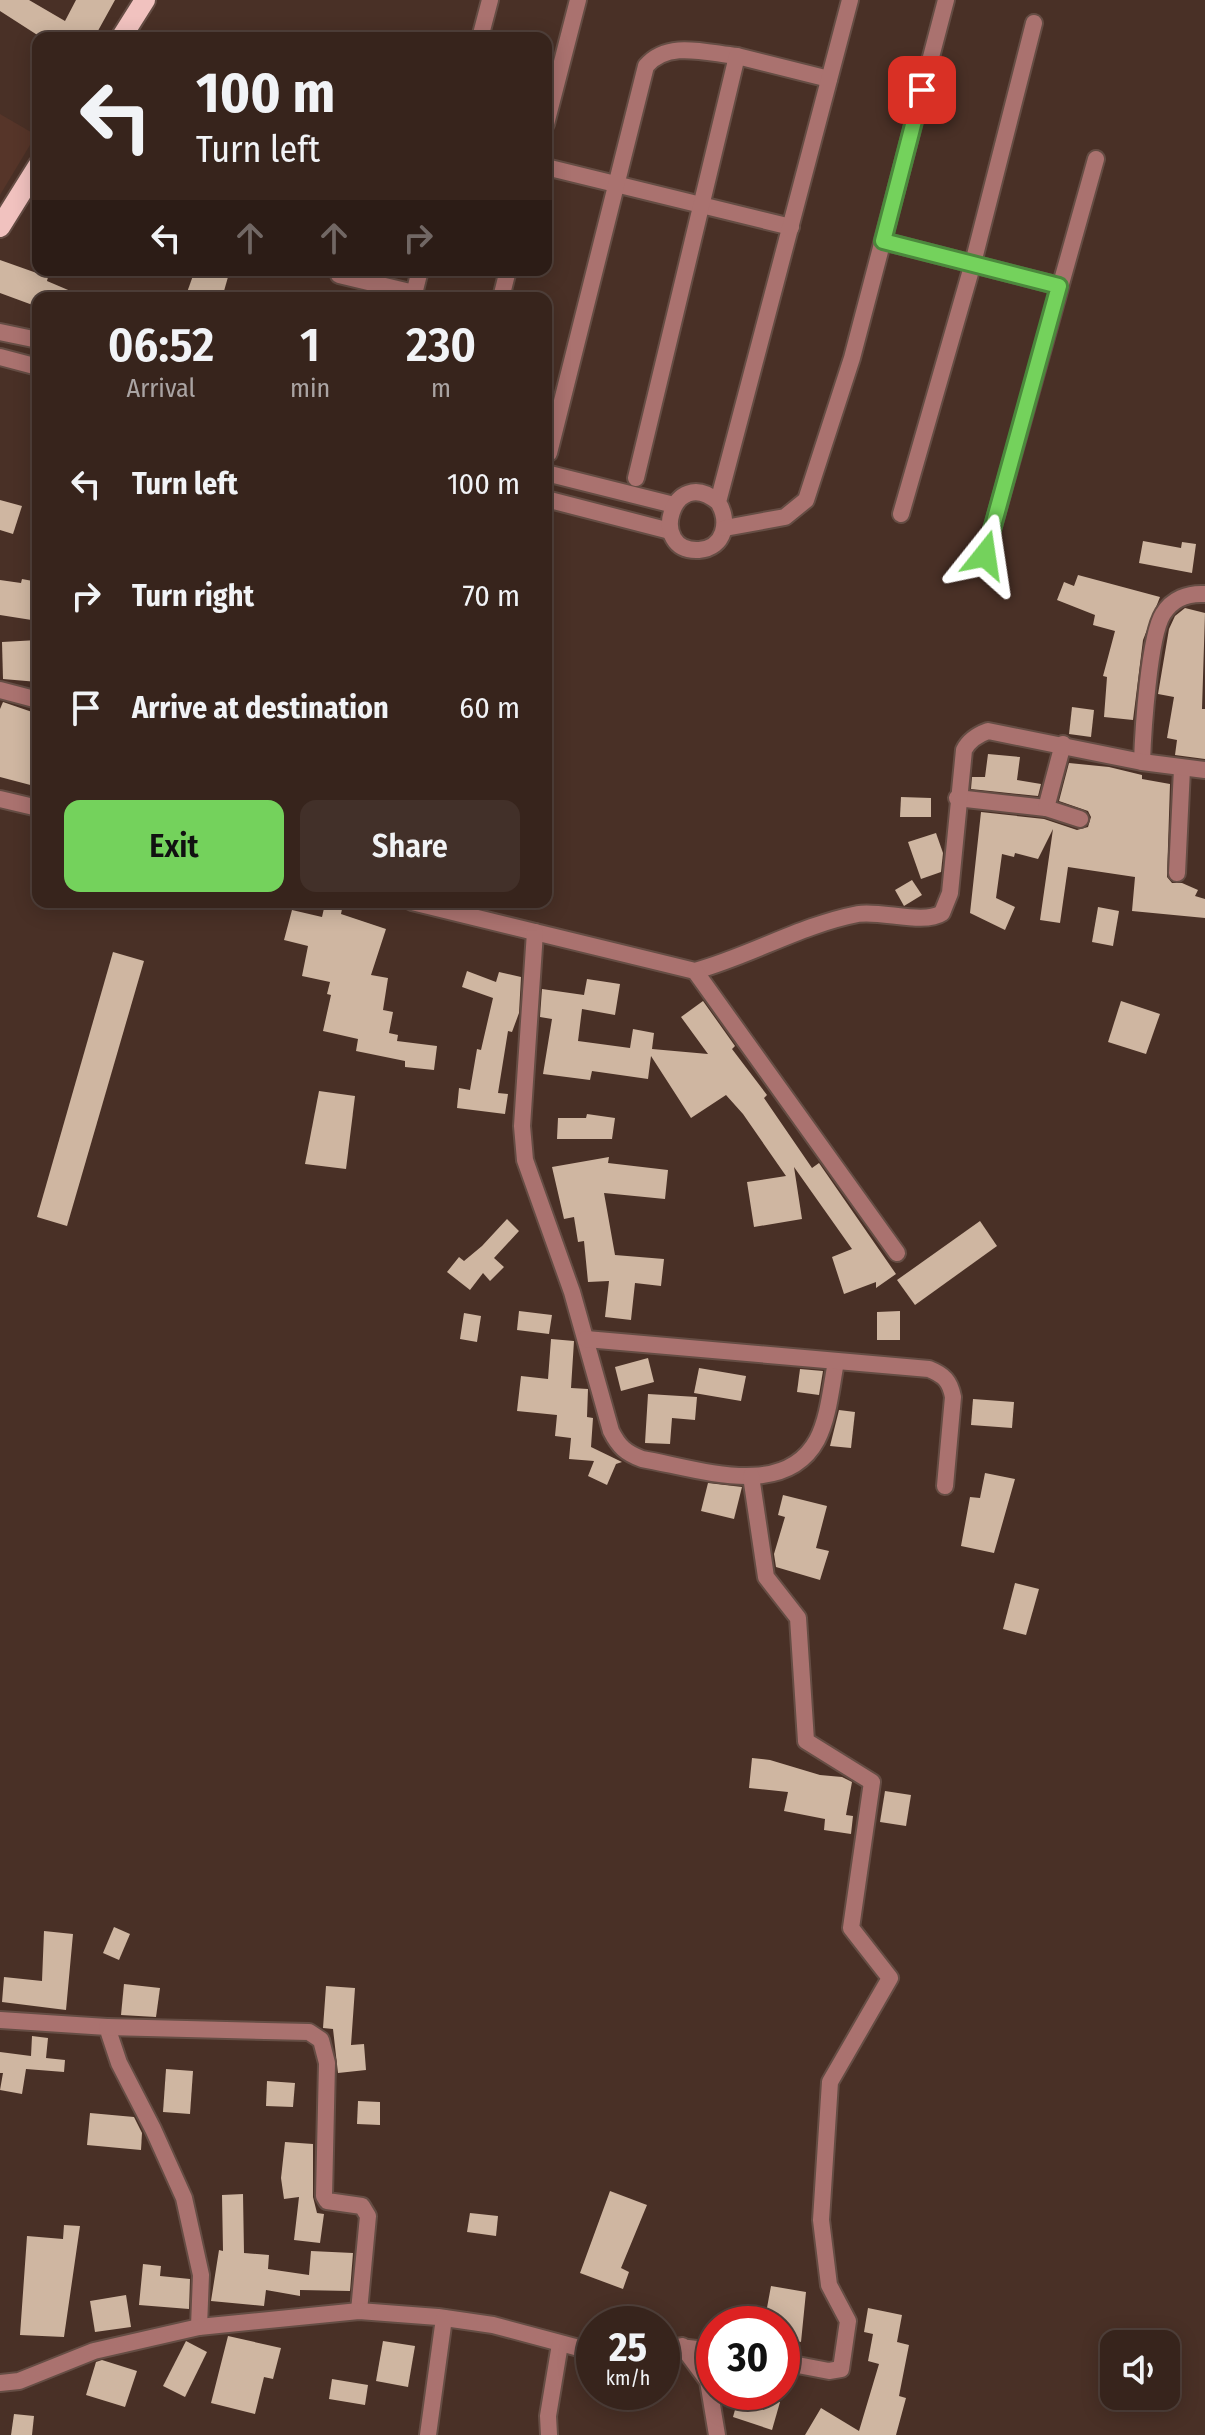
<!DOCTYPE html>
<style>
body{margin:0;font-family:"Fira Sans Condensed",sans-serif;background:#423029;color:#f1f3f6;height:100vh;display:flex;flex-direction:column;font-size:30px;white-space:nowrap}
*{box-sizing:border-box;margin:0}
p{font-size:26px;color:#aaa4a3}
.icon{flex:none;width:44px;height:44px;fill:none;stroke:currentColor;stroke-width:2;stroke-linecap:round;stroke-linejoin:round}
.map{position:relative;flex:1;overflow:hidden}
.details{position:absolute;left:32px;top:292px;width:520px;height:616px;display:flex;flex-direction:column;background:#37241c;border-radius:16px;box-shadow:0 4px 20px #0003,0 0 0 2px #51413b}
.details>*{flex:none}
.top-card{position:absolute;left:32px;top:32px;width:520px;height:244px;border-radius:16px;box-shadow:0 4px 20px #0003,0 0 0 2px #51413b;background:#37241c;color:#f1f3f6;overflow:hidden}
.fabs{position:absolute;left:1100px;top:2330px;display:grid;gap:16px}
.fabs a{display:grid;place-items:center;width:80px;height:80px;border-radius:16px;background:#37241c;box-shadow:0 4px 20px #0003,0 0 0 2px #51413b;font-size:40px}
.speed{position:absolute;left:576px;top:2306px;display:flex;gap:16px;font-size:40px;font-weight:700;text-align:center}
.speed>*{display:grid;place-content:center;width:104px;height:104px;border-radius:50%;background:#37241c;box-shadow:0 4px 20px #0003,0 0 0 2px #51413b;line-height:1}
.speed small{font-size:20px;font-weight:400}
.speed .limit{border:12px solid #d22;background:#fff;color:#111}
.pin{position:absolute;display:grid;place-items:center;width:68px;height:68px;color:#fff;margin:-34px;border-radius:16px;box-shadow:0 4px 12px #0006}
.me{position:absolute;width:88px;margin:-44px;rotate:15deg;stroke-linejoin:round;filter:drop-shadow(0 0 6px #0008)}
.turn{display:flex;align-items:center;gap:28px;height:168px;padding:0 32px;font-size:36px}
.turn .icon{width:104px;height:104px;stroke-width:2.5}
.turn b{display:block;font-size:56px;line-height:68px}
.lanes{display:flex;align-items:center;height:76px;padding:0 32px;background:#0003;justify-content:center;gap:40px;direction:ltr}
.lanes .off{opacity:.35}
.eta{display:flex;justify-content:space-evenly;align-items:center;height:136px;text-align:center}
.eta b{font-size:48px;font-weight:600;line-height:56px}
.cta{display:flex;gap:16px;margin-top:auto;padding:16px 32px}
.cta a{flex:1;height:92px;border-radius:16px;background:#74d25c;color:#111;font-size:32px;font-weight:600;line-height:92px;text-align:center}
.cta a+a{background:#423029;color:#f1f3f6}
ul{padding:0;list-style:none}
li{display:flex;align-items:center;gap:24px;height:112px;padding:0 32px}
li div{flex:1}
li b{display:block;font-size:30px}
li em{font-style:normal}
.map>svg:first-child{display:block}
.built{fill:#563529}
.building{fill:#cfb6a1}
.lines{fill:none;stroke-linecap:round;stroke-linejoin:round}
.street-casing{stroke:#654d44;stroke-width:20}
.primary-casing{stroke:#654d44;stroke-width:24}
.street{stroke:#aa726f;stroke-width:16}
.primary{stroke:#f1c2bf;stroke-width:20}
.route-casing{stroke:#4b883c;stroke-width:20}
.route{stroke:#74d25c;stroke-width:14}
</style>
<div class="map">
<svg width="1205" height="2435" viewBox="0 0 1205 2435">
<rect width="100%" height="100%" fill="#493026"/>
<!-- built -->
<polygon class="built" points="0,114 36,135 0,195"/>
<!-- building -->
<g class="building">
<polygon points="0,0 29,0 65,21 76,0 115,0 94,38 42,38 0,11"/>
<polygon points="0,260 48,277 47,281 87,298 38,298 38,307 0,293"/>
<polygon points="195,270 230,270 222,298 185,298"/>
<polygon points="0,500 22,506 13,534 0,530"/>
<polygon points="1143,541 1181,548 1182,542 1196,544 1192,573 1139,563"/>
<polygon points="1078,575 1160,597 1143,640 1133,720 1104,717 1107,677 1103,676 1115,631 1093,625 1095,615 1057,600 1064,582 1074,586"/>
<polygon points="22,579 38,582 38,621 0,615 0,580 21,583"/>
<polygon points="1185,608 1205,613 1202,709 1205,709 1205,759 1175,755 1177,740 1167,738 1174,697 1158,694 1169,629 1175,616"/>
<polygon points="38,640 38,682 3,679 2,642"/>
<polygon points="3,702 38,714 38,787 0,777 0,709"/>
<polygon points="1072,707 1094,710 1091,737 1069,734"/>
<polygon points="988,754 1020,757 1017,780 1041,784 1038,796 971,789 972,777 985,777"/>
<polygon points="1069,763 1109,767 1142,775 1142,779 1170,784 1167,877 1172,883 1182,883 1198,890 1195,896 1205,899 1205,918 1132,911 1135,877 1068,867 1060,923 1040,920 1053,829 1038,859 1015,853 1014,857 1002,854 996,898 1015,907 1005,930 970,913 981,812 1044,819 1077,830 1088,827 1091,817 1088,811 1059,801"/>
<polygon points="901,797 931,798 931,817 900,817"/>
<polygon points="936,833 943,853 941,872 921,879 908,842"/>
<polygon points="912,880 922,895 904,906 895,890"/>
<polygon points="325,904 342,909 341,914 386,929 371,975 388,978 383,1010 393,1012 389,1033 398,1035 397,1041 437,1046 434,1070 405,1067 405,1061 356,1051 358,1039 323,1031 331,995 327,994 330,982 302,976 308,946 284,940 292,910 322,917"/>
<polygon points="1098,907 1119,911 1113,946 1092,942"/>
<polygon points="113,952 144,961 67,1226 37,1217"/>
<polygon points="467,971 496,982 499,972 521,977 519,1013 512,1032 508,1031 498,1093 508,1094 505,1114 457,1108 459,1088 470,1090 477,1049 481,1050 493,998 462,987"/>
<polygon points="587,979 620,984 615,1015 582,1009 578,1041 630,1048 633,1029 654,1033 652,1049 708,1054 681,1017 703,1001 735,1046 732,1049 767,1095 764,1098 812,1168 819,1163 896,1274 876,1288 876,1282 844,1294 832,1257 852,1249 794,1167 802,1219 754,1227 747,1182 786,1176 743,1114 726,1095 691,1118 651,1056 648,1079 592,1071 590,1080 543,1074 552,1019 540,1017 542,989 584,995"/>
<polygon points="1121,1001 1160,1014 1146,1054 1108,1042"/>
<polygon points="319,1091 355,1096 346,1169 305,1164"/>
<polygon points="587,1114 615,1118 612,1139 557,1139 558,1118 586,1118"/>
<polygon points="609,1157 608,1163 668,1170 665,1199 604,1193 615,1255 664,1259 661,1286 635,1283 631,1320 605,1317 609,1281 588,1282 584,1241 578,1242 574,1217 564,1219 552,1167"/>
<polygon points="507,1219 519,1231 494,1258 504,1267 490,1281 483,1273 470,1290 447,1272 459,1257 464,1261 482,1246"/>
<polygon points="980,1221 997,1246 915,1305 897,1280"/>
<polygon points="519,1311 552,1315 549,1334 517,1330"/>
<polygon points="900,1311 900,1340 877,1340 877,1312"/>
<polygon points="464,1313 481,1316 477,1342 460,1339"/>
<polygon points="551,1339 574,1341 571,1388 588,1389 587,1417 593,1418 591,1447 622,1462 616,1464 607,1485 588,1476 594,1461 569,1459 571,1438 555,1436 557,1415 517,1411 521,1376 548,1379"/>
<polygon points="648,1358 654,1382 621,1391 615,1367"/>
<polygon points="699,1368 746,1376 741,1401 694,1393"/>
<polygon points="800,1369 823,1371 819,1395 797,1392"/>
<polygon points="648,1394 697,1397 695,1420 672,1418 670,1444 645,1443"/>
<polygon points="973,1399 1014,1402 1012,1428 971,1425"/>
<polygon points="839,1410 855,1412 851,1448 830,1446"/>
<polygon points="985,1473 1015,1479 994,1553 961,1546 970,1497 980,1498"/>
<polygon points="708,1483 742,1487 734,1519 701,1511"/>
<polygon points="783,1495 827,1506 816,1548 829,1551 820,1580 776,1567 774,1554 785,1517 778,1515"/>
<polygon points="1015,1583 1039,1589 1026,1635 1003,1629"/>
<polygon points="752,1758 770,1760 820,1775 842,1777 852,1782 846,1815 853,1816 851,1834 824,1830 825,1819 784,1811 788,1792 749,1788"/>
<polygon points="885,1791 911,1795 906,1826 880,1822"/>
<polygon points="114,1927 130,1934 119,1960 103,1953"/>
<polygon points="44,1931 73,1934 66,2010 2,2002 4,1977 42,1981"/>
<polygon points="124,1984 160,1988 156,2017 121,2015"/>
<polygon points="326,1986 355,1988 351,2045 364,2044 366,2070 338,2073 333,2029 323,2028"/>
<polygon points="32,2036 48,2038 46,2058 65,2060 64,2072 26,2069 22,2094 0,2090 3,2073 0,2073 0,2052 31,2056"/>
<polygon points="166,2069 193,2071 190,2114 163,2112"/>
<polygon points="267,2081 295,2083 293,2107 266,2106"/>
<polygon points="358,2101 380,2102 380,2125 357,2124"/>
<polygon points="90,2113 134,2117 142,2133 141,2150 87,2145"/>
<polygon points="285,2142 313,2144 313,2197 317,2213 324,2214 320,2243 294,2240 299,2197 284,2199 281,2178"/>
<polygon points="610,2191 647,2205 621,2268 629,2272 623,2289 580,2273"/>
<polygon points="243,2194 244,2253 269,2255 268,2269 309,2275 311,2251 353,2253 350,2291 300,2290 300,2296 266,2290 264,2306 211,2301 219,2250 223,2251 222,2195"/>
<polygon points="470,2213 498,2216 496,2236 467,2232"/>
<polygon points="64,2225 80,2226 64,2337 20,2335 27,2236 63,2239"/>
<polygon points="143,2264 161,2266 160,2276 190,2279 189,2309 139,2305"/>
<polygon points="771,2286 806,2292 801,2342 782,2338 782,2324 764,2324"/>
<polygon points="126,2295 131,2327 95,2332 90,2301"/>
<polygon points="868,2308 902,2315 897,2342 909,2345 899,2396 906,2398 896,2435 805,2435 821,2408 859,2431 879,2364 868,2361 873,2334 864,2332"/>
<polygon points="228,2336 281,2348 273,2379 264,2377 255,2414 211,2403"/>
<polygon points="186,2341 207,2352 185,2397 163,2386"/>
<polygon points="383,2341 415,2346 408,2387 376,2381"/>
<polygon points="102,2360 137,2371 125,2407 86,2395 96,2362"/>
<polygon points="332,2379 368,2385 365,2405 329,2399"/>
<polygon points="740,2392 780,2402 772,2430 733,2417"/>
<polygon points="14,2414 34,2416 32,2435 11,2435"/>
</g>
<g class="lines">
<defs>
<g id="street">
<polyline points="480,38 490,0"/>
<polyline points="546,124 578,0"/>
<polyline points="546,167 791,227"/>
<polyline points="883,241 1059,286"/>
<polyline points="340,270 339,275 414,293"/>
<polyline points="413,298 420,270"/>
<polyline points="501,298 508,270"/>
<polyline points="0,332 38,340"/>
<polyline points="0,357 38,367"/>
<path d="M549 453 646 66C668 40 706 53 737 56"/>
<polyline points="546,473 674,505"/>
<polyline points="636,478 737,56 829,79"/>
<polyline points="546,499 670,531"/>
<path d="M718 502C672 463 647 553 699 550 725 548 730 521 718 502L850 0"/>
<polyline points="901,514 973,263 1034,23"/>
<polyline points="725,528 785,517 806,500 852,358 946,0"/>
<polyline points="985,555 1096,159"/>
<polyline points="0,690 38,700"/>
<path d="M1142 762C1143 732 1149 636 1163 614 1172 599 1188 593 1205 594"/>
<polyline points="957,798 1046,808 1080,819"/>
<polyline points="0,799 38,808"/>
<polyline points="1046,808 1063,744"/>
<polyline points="1177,873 1182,769"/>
<path d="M412 902 695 971C750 956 801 925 858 914 881 910 924 925 942 913L950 893 964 750C969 740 977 735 988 731L1142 762 1205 770"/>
<path d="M535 932 522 1126 525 1160 572 1292 611 1431C619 1447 626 1453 642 1459 696 1468 784 1501 817 1440 829 1417 831 1387 836 1362"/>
<polyline points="695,971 897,1253"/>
<path d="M586 1339 929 1369C944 1375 950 1381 953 1397L945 1486"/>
<polyline points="751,1476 766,1577 798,1618 806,1741 872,1782 851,1928 890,1978 830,2082 821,2220 829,2285 848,2321 841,2369 829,2371 782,2362"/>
<polyline points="0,2020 107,2027 119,2063 153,2129 184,2198 201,2275 199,2327"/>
<polyline points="107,2027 309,2032 321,2040 327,2063 324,2196 327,2201 362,2206 368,2216 359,2311"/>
<polyline points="662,2345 714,2351"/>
<polyline points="682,2346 708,2381 717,2435"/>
<polyline points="0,2383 19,2381 94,2351 199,2327 359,2311 438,2317 493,2325 594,2352"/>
<polyline points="428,2435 444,2318"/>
<polyline points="549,2435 548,2416 560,2344"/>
</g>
<g id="primary">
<polyline points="121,38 145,0"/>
<polyline points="0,227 38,166"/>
</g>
</defs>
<!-- street casing -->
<use href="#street" class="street-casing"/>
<!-- primary casing -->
<use href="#primary" class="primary-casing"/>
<!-- street -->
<use href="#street" class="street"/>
<!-- primary -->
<use href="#primary" class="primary"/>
</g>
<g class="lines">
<defs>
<polyline id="route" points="922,90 883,241 1059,286 985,555"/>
</defs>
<!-- route casing -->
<use href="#route" class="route-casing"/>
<!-- route -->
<use href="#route" class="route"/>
</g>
</svg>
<div class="fabs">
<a><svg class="icon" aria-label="sound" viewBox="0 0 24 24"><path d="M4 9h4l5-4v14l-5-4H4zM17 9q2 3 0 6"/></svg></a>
</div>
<div class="speed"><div>25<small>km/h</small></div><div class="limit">30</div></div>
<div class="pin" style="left:922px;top:90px;background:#d93025"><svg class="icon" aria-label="arrive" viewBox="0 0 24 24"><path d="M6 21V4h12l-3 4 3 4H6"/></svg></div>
<svg class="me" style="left:985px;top:555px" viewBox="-20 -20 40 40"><path d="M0-17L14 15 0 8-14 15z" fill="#74d25c" stroke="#fff" stroke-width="4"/></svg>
<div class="top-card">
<div class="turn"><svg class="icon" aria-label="left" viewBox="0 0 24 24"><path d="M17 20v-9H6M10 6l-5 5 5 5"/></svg><div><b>100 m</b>Turn left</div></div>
<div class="lanes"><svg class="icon" aria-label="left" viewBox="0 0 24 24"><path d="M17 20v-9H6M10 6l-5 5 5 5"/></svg><svg class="icon off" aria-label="ahead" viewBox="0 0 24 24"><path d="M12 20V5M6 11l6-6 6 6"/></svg><svg class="icon off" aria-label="ahead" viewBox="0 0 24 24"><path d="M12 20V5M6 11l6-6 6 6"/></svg><svg class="icon off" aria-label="right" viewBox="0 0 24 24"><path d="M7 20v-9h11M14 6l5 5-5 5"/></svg></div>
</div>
<section class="details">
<div class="eta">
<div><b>06:52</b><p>Arrival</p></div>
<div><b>1</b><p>min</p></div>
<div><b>230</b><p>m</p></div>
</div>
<ul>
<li><svg class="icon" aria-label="left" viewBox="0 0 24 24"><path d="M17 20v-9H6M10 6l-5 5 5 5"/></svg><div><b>Turn left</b></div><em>100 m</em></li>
<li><svg class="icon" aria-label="right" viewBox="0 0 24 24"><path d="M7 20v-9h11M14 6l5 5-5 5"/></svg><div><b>Turn right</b></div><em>70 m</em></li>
<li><svg class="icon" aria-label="arrive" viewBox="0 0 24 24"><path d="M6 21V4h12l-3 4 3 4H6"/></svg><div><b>Arrive at destination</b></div><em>60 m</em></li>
</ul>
<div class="cta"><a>Exit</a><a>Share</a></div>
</section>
</div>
